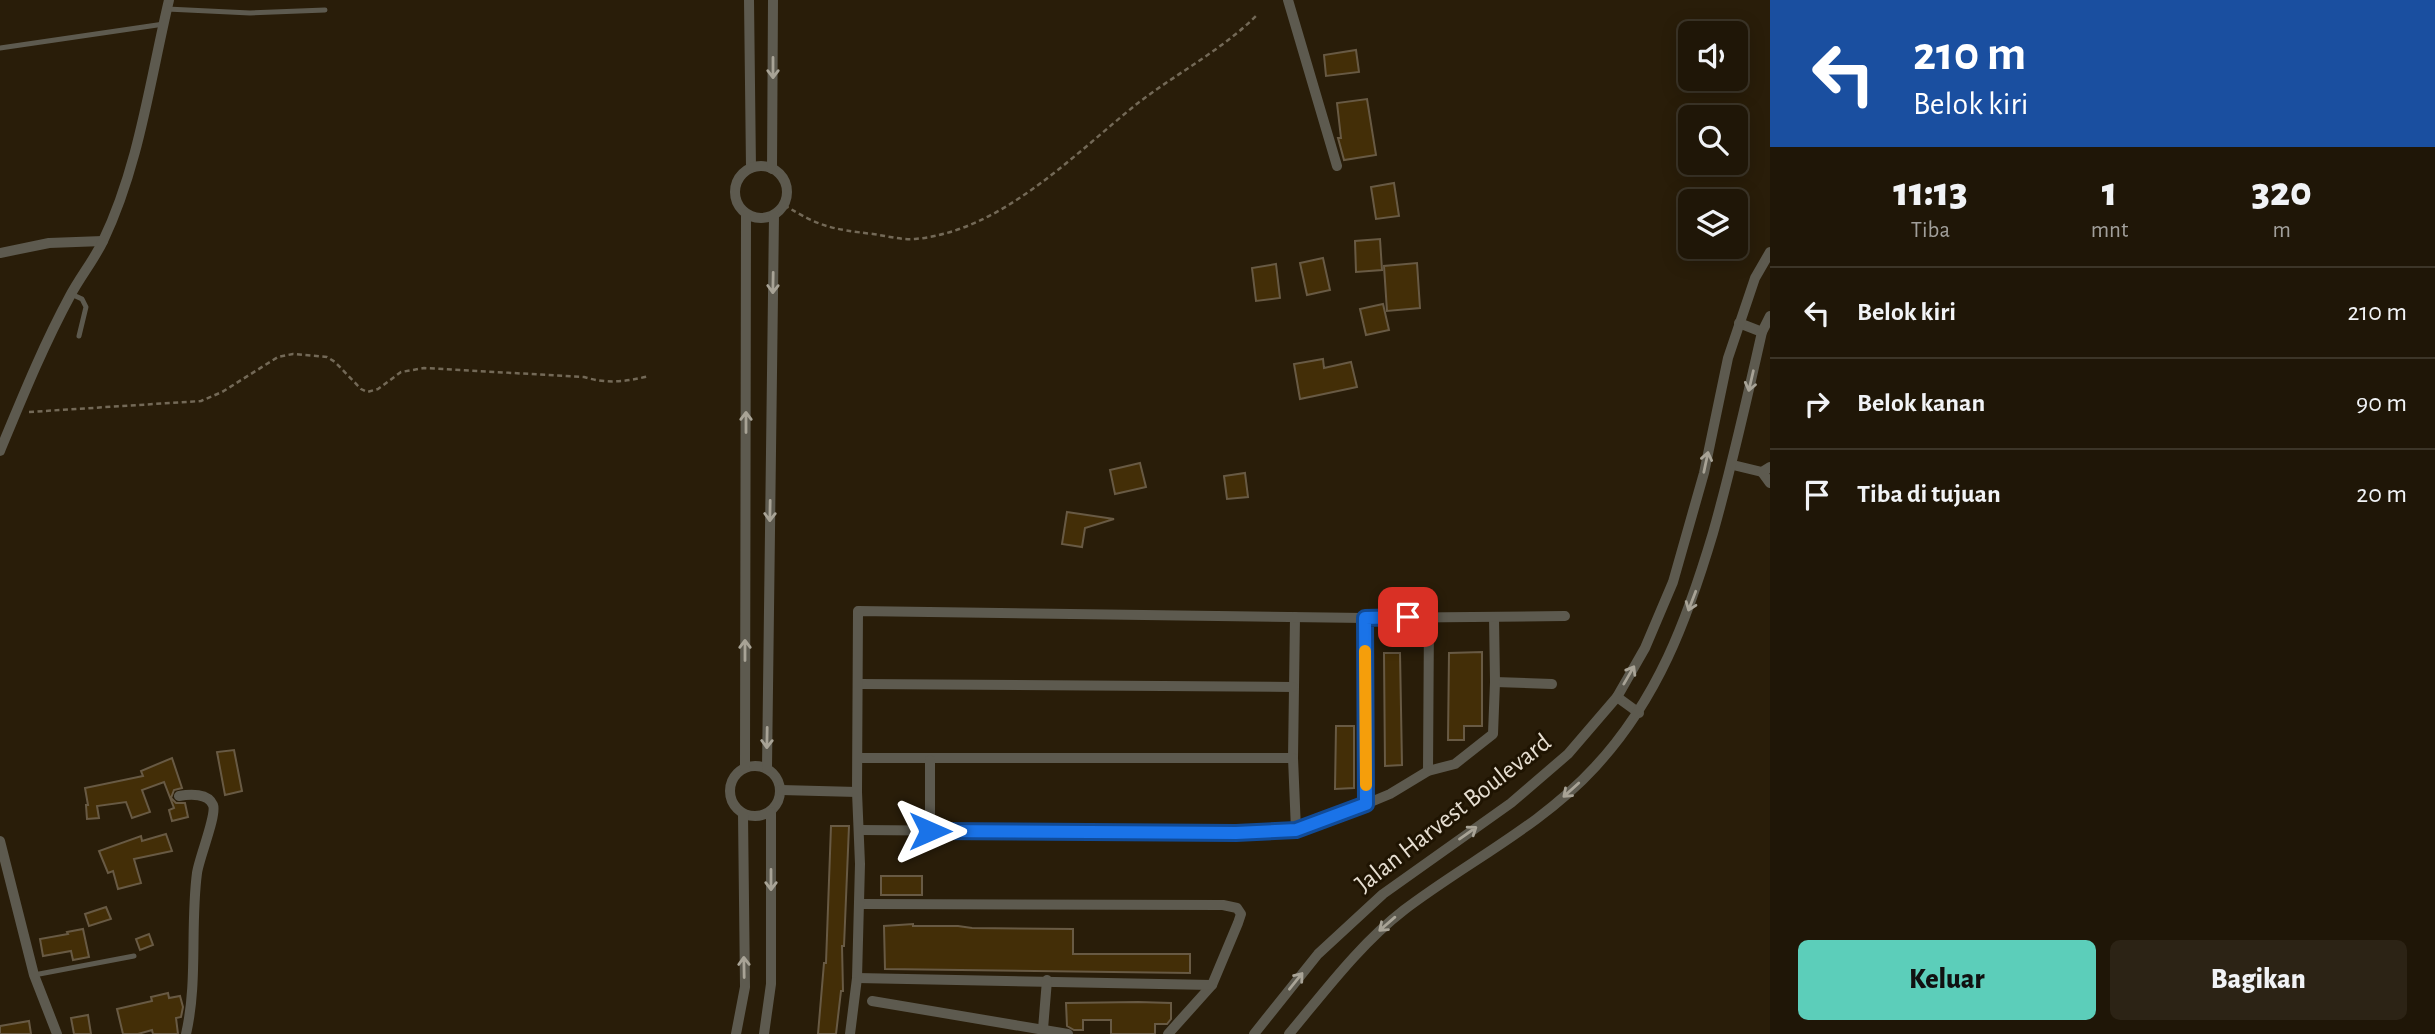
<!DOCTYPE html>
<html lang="id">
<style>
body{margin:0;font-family:"Alegreya Sans",sans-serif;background:#2c2315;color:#f1f3f6;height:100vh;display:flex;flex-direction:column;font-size:26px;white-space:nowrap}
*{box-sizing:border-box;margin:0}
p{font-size:23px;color:#a19f9b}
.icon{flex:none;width:38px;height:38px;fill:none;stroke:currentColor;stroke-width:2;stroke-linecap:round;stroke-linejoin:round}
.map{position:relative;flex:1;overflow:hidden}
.details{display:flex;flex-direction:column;background:#1f1607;width:665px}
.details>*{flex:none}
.banner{background:#1a4fa0;color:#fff;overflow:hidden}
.tools{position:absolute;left:1678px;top:21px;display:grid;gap:14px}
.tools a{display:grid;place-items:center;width:70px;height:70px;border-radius:10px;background:#1f1607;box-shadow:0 4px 18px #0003,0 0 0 2px #3c3528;font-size:35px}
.pin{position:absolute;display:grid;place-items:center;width:60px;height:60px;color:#fff;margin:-30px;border-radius:14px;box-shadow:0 4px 10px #0006}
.me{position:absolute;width:77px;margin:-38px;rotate:90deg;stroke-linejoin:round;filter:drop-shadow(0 0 5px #0008)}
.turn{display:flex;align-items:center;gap:24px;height:147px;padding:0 28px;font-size:32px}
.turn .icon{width:91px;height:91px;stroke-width:2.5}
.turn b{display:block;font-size:49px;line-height:60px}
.eta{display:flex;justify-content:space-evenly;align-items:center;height:119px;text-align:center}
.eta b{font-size:42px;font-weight:800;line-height:49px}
.action{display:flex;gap:14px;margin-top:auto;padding:14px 28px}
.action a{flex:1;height:80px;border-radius:10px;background:#5cceba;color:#111;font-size:28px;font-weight:800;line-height:80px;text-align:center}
.action a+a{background:#2c2315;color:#f1f3f6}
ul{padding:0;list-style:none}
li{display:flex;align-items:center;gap:21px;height:91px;padding:0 28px;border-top:2px solid #3c3528}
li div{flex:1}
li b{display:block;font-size:26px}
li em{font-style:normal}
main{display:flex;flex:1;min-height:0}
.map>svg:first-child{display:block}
.building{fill:#432e07;stroke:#685a44;stroke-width:2}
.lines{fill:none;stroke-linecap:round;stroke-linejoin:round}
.path{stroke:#736957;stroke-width:2.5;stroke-dasharray:5 3.5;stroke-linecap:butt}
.service{stroke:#5d5a4f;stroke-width:5}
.minor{stroke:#5d5a4f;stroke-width:10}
.oneway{stroke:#a8a396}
.route-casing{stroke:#114b97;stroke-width:18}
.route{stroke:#1a73e8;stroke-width:12}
.slow{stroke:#f59e0b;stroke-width:12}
.labels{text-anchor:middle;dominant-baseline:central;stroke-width:6;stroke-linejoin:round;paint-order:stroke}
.street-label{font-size:26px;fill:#e6ded1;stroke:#1f1402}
</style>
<main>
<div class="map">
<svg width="1770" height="1034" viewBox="0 0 1770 1034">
<rect width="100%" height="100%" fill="#291d09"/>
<!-- building -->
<g class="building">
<polygon points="1356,50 1359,72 1326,76 1324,55"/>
<polygon points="1367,99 1376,155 1344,160 1338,138 1341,138 1337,103"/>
<polygon points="1394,183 1399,216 1376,219 1371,187"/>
<polygon points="1380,239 1382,270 1356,272 1355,241"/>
<polygon points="1323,258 1330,290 1307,295 1300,263"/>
<polygon points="1417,263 1420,308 1387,311 1384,266"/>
<polygon points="1276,264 1280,298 1256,301 1252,268"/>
<polygon points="1383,304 1389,330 1366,335 1360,309"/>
<polygon points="1323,359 1324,368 1351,362 1357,387 1300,399 1294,364"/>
<polygon points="1140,463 1146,487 1115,494 1110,470"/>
<polygon points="1245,473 1248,497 1227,499 1224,476"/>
<polygon points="1067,512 1114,519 1085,528 1082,547 1062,544"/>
<polygon points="1482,652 1482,726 1464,726 1464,740 1448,740 1449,653"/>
<polygon points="1384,653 1400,653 1402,765 1385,766"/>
<polygon points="1336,726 1354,726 1354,788 1335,789"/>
<polygon points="234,750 242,791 225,795 217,752"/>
<polygon points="172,758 182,788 174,790 171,798 176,803 185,803 188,817 172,821 169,810 174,808 164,782 142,790 150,812 132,818 126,802 97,806 99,818 87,819 86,805 88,805 85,788 143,776 141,771"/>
<polygon points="831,826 849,826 844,946 842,946 843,991 841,991 836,1034 818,1034 824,963 826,963"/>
<polygon points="166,834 172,851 134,859 141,883 118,889 113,871 108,873 99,851 141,836 142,841"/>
<rect x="881" y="876" width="41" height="19"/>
<polygon points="106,907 111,919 89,926 85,914"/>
<polygon points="913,924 913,926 958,926 972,928 1073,929 1073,954 1190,954 1190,973 885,969 884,926"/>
<polygon points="83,929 89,957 73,960 71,951 43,956 40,939 68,934 67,932"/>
<polygon points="149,934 153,945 140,950 136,939"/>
<polygon points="168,993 169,998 180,996 183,1007 181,1017 176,1018 178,1034 153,1034 152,1030 138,1034 123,1034 117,1009 152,1001 151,997"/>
<polygon points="1138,1002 1171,1003 1171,1019 1167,1024 1155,1024 1155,1034 1111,1034 1111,1020 1083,1020 1083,1030 1074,1030 1067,1026 1066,1003"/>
<polygon points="88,1015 91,1034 74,1034 71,1018"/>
<polygon points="29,1021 31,1034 0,1034 0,1026"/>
</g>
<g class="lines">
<!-- path -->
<g class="path">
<path d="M784 205C820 227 831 229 873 234 887 236 901 240 915 239 1002 231 1073 155 1138 103 1177 73 1222 50 1257 15"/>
<path d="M29 412 201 401 222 392 278 357 293 354 327 357 335 362 361 389 367 392 378 389 401 372 424 368 584 377C607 384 625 382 649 376"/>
</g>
<!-- service -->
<g class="service">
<polyline points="167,9 250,13 325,10"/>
<polyline points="0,48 164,24"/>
<polyline points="71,294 82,299 86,307 79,336"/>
<polyline points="34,975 134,956"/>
</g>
<!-- minor -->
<g class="minor">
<polyline points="749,0 751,168"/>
<polyline points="1288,0 1337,166"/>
<circle cx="761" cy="192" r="26"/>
<polyline points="772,169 773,0"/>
<polyline points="0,253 49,243 103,241"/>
<polyline points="1739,323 1762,332"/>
<path d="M0 451C22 398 43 346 70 296 80 277 94 260 103 241 139 166 150 80 169 0"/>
<polyline points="1733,465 1762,472"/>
<polyline points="1770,467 1762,472 1770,483"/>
<polyline points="1295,617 1293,758 1296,830"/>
<polyline points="1365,618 1366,804"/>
<polyline points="1495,682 1552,684"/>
<polyline points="860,684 1293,687"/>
<polyline points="1617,697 1639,713"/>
<polyline points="858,758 1293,758"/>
<polyline points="930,760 930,832"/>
<circle cx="755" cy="791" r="25"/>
<polyline points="745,767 746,214"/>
<polyline points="767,768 774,215"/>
<polyline points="1428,771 1429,616"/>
<polyline points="781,790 857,792"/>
<path d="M179 796C190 794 208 793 213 805 217 815 199 858 197 873 190 926 198 982 186 1034"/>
<polyline points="860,830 1236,833 1296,830 1366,804 1390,794 1428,771 1455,764 1493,734 1495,682 1494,617"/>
<polyline points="0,841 34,975 57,1034"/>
<polyline points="859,904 1223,905 1237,908 1241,914 1238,923 1212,985 1168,1034"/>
<polyline points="857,978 1212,985"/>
<polyline points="872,1001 1068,1034"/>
<polyline points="1043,1029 1047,980"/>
<polyline points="736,1034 745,987 743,814"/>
<polyline points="764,1034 771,984 771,812"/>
<polyline points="850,1034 857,978 860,864 857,792 858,611 1365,618 1565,616"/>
<polyline points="1254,1034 1318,954 1383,894 1511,803 1568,754 1617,697 1645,648 1673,582 1704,473 1728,358 1755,278 1770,252"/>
<path d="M1289 1034C1325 991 1360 944 1404 910 1467 862 1541 826 1595 767 1658 699 1687 620 1713 533 1732 466 1747 399 1762 332L1770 316"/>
</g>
</g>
<!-- one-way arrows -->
<defs><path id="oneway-shaft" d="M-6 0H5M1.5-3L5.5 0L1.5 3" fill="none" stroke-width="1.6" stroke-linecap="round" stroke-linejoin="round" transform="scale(1.75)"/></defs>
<g class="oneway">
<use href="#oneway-shaft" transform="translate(773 68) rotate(90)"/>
<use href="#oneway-shaft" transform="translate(773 283) rotate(91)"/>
<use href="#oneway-shaft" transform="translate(1751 381) rotate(103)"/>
<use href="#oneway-shaft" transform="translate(746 422) rotate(-90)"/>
<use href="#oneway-shaft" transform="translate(1706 462) rotate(-78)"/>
<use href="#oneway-shaft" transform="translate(770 511) rotate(91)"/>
<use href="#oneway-shaft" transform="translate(1692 601) rotate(111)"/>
<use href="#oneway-shaft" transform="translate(745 650) rotate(-90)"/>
<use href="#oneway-shaft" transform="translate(1629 675) rotate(-60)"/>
<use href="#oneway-shaft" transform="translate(767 738) rotate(91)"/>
<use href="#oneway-shaft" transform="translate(1571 790) rotate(138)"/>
<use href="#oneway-shaft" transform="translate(1468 833) rotate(-35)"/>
<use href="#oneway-shaft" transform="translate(771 880) rotate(90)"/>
<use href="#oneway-shaft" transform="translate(1387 924) rotate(139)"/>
<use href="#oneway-shaft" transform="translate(744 967) rotate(-91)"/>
<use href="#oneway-shaft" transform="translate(1296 981) rotate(-51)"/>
</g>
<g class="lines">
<defs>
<polyline id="route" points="930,831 1236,833 1296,830 1366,804 1365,618 1408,617"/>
</defs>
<!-- route casing -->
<use href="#route" class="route-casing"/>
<!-- route -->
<use href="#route" class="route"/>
<!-- slow -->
<polyline class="slow" points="1365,651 1366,785"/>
</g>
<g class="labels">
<!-- street labels -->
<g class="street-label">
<text transform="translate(1453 813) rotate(-38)">Jalan Harvest Boulevard</text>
</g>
</g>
</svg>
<div class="tools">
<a><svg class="icon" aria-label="sound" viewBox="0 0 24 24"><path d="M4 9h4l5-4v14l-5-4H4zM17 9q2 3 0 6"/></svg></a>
<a><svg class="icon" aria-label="search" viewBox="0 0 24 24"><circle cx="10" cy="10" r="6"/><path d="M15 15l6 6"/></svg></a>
<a><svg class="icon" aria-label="layers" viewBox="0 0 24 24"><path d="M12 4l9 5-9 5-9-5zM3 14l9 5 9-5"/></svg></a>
</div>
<div class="pin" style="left:1408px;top:617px;background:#d93025"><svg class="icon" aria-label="arrive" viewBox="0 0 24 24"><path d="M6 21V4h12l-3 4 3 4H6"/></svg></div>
<svg class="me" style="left:930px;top:831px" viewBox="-20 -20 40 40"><path d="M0-17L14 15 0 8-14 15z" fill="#1a73e8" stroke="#fff" stroke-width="4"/></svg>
</div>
<section class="details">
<div class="banner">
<div class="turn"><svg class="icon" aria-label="left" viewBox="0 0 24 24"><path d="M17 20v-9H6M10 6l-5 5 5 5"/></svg><div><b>210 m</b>Belok kiri</div></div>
</div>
<div class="eta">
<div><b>11:13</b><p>Tiba</p></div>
<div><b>1</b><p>mnt</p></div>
<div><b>320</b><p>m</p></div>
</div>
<ul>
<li><svg class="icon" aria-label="left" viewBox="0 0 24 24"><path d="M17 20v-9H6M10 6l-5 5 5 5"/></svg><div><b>Belok kiri</b></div><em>210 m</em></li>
<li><svg class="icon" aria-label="right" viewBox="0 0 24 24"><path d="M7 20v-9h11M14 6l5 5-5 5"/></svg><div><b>Belok kanan</b></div><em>90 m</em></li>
<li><svg class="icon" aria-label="arrive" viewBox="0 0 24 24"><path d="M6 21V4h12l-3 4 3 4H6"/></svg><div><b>Tiba di tujuan</b></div><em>20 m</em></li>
</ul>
<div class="action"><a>Keluar</a><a>Bagikan</a></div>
</section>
</main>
